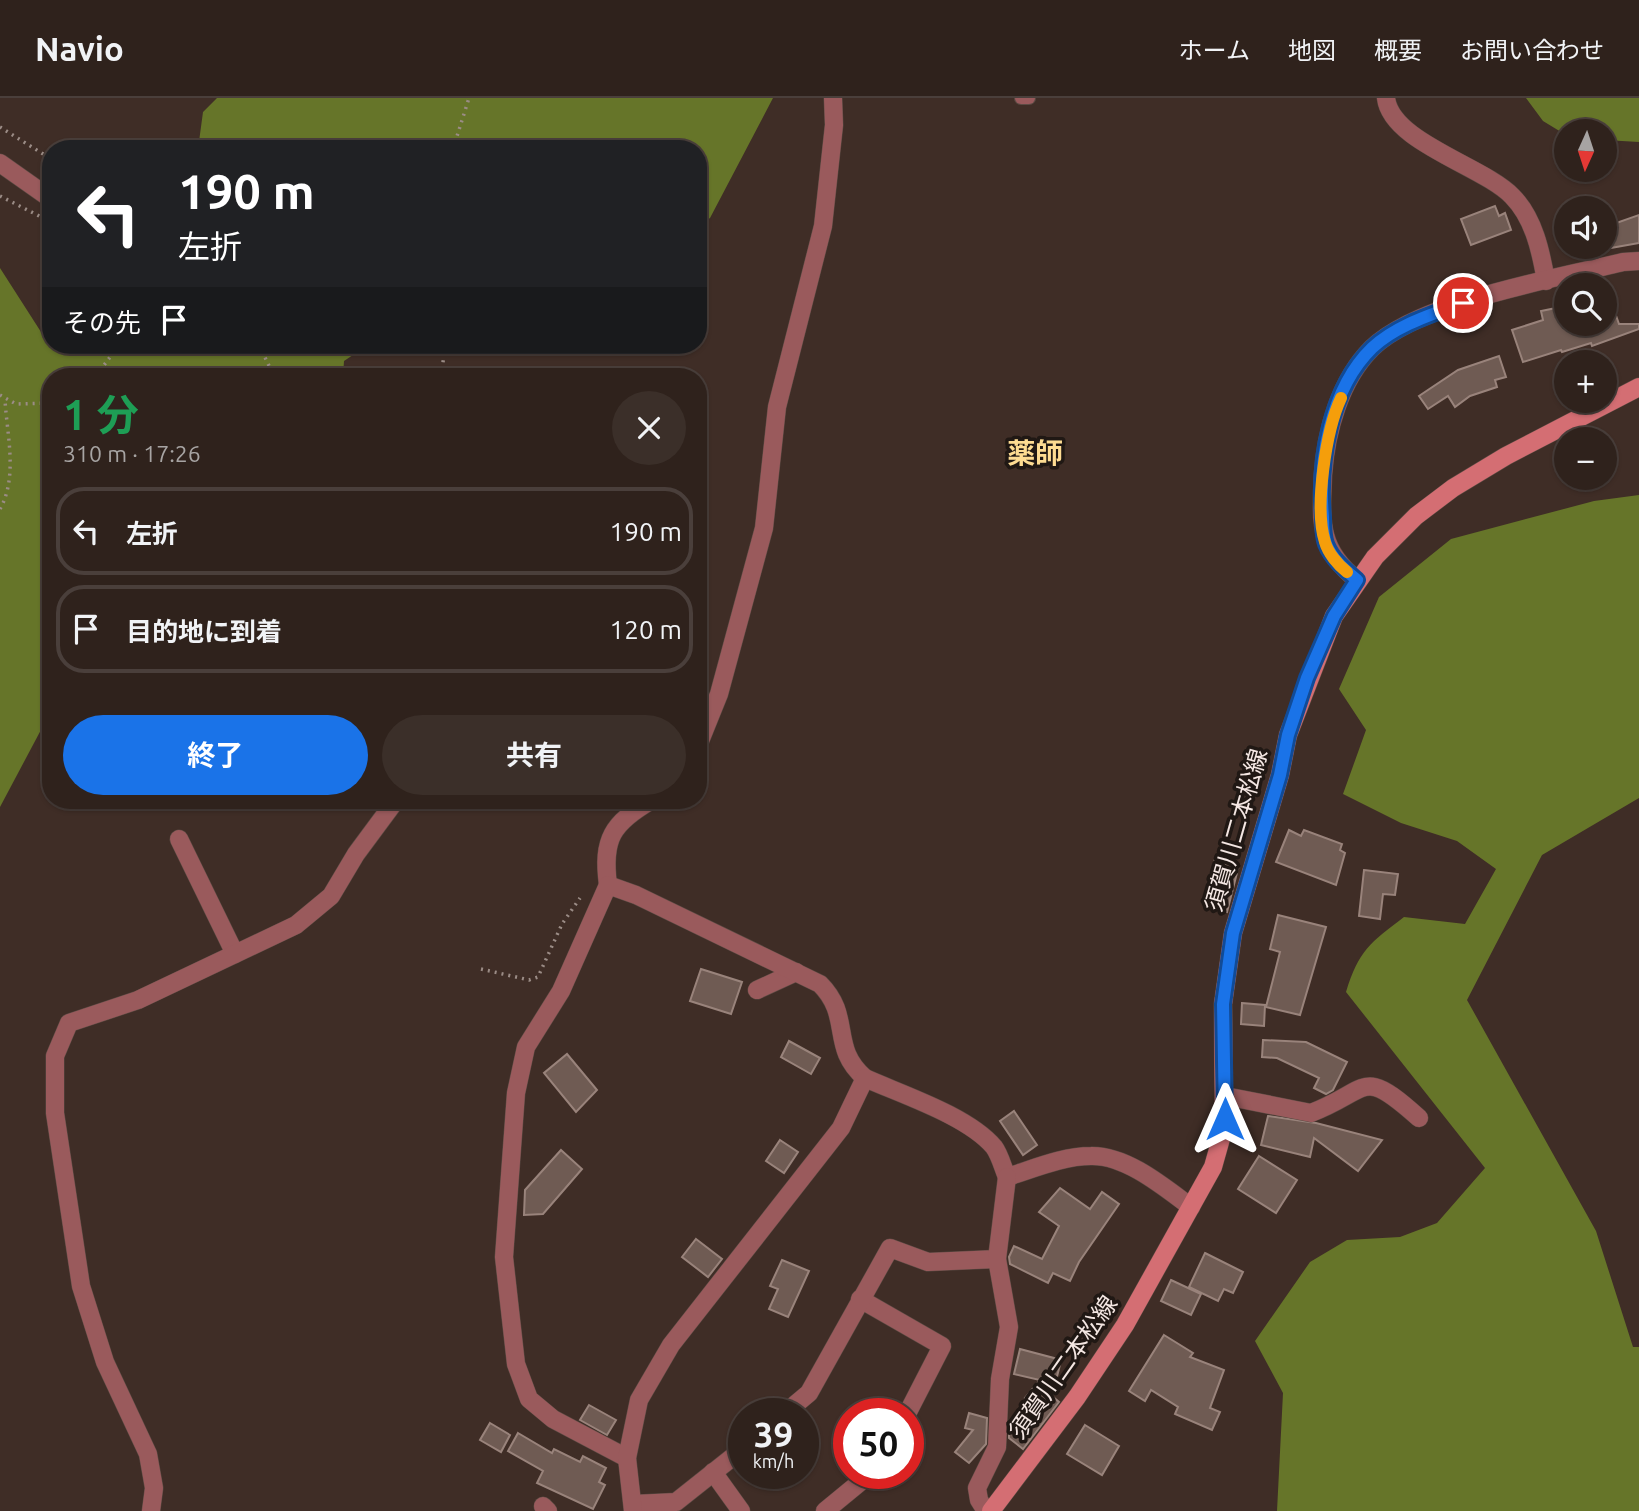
<!DOCTYPE html>
<html lang="ja">
<meta charset="utf-8">
<style>
body{margin:0;font-family:Ubuntu,"Noto Sans JP",sans-serif;background:#3b2f29;color:#f1f3f6;height:100vh;display:flex;flex-direction:column;font-size:26px;white-space:nowrap}
*{box-sizing:border-box;margin:0}
p{font-size:23px;color:#a7a4a3}
.icon{flex:none;width:38px;height:38px;fill:none;stroke:currentColor;stroke-width:2;stroke-linecap:round;stroke-linejoin:round}
.map{position:relative;flex:1;overflow:hidden}
.side{position:absolute;left:42px;top:270px;width:665px;height:441px;display:flex;flex-direction:column;background:#2f221c;border-radius:28px;box-shadow:0 2px 5px #0004,0 0 0 2px #4a3f3b}
.side>*{flex:none}
.guide{position:absolute;left:42px;top:42px;width:665px;height:214px;border-radius:28px;box-shadow:0 2px 5px #0004,0 0 0 2px #4a3f3b;background:#202124;color:#fff;overflow:hidden}
.needle{width:46px;rotate:183deg}
.controls{position:absolute;left:1554px;top:21px;display:grid;gap:14px}
.controls a{display:grid;place-items:center;width:63px;height:63px;border-radius:50%;background:#2f221c;box-shadow:0 2px 5px #0004,0 0 0 2px #4a3f3b;font-size:35px}
.speed{position:absolute;left:728px;top:1300px;display:flex;gap:14px;font-size:35px;font-weight:700;text-align:center}
.speed>*{display:grid;place-content:center;width:91px;height:91px;border-radius:50%;background:#2f221c;box-shadow:0 2px 5px #0004,0 0 0 2px #4a3f3b;line-height:1}
.speed small{font-size:18px;font-weight:400}
.speed .limit{border:10px solid #d22;background:#fff;color:#111}
.pin{position:absolute;display:grid;place-items:center;width:60px;height:60px;color:#fff;margin:-30px;border:4px solid #fff;border-radius:50%;box-shadow:0 2px 7px #0007}
.me{position:absolute;width:77px;margin:-38px;rotate:0deg;stroke-linejoin:round;filter:drop-shadow(0 0 5px #0008)}
.turn{display:flex;align-items:center;gap:24px;height:147px;padding:0 21px;font-size:32px}
.turn .icon{width:91px;height:91px;stroke-width:2.5}
.turn b{display:block;font-size:49px;line-height:60px}
.then{display:flex;align-items:center;height:66px;padding:0 21px;background:#0003;gap:14px;font-size:26px}
.round{display:grid;place-items:center;flex:none;width:74px;height:74px;border-radius:37px;background:#3b2f29}
.overview{display:flex;align-items:center;justify-content:space-between;height:119px;padding:0 21px}
h1{font-size:42px;font-weight:700;line-height:52px;color:#1e9e55}
.button{display:flex;gap:14px;margin-top:auto;padding:14px 21px}
.button a{flex:1;height:80px;border-radius:42px;background:#1a73e8;color:#fff;font-size:28px;font-weight:700;line-height:80px;text-align:center}
.button a+a{background:#3b2f29;color:#f1f3f6}
ul{padding:0;list-style:none}
li{display:flex;align-items:center;gap:21px;height:88px;margin:0 14px 10px;padding:0 7px;border:4px solid #4a3f3b;border-radius:28px}
li div{flex:1}
li b{display:block;font-size:26px}
li em{font-style:normal}
header{display:flex;align-items:center;gap:42px;box-sizing:border-box;height:98px;padding:0 35px;background:#2f221c;border-bottom:2px solid #4a3f3b}
header strong{font-size:33px}
nav{display:flex;gap:38px;margin-inline-start:auto;font-size:24px}
.map>svg:first-child{display:block}
.forest{fill:#667529}
.building{fill:#6f5b53;stroke:#99837b;stroke-width:2}
.lines{fill:none;stroke-linecap:round;stroke-linejoin:round}
.lane-casing{stroke:#5c4b44;stroke-width:14}
.street-casing{stroke:#5c4b44;stroke-width:19}
.secondary-casing{stroke:#5c4b44;stroke-width:19}
.path{stroke:#9b8c86;stroke-width:3.5;stroke-dasharray:2 5;stroke-linecap:butt}
.lane{stroke:#9a5a5c;stroke-width:12}
.street{stroke:#9a5a5c;stroke-width:18}
.secondary{stroke:#d46e73;stroke-width:18}
.route-casing{stroke:#114b97;stroke-width:18}
.route{stroke:#1a73e8;stroke-width:12}
.slow{stroke:#f59e0b;stroke-width:12}
.labels{text-anchor:middle;dominant-baseline:central;stroke-width:7;stroke-linejoin:round;paint-order:stroke}
.street-label{font-size:24px;fill:#f4e7e3;stroke:#201814}
.quarter-label{font-size:28px;font-weight:bold;fill:#fedc92;stroke:#201814}
</style>
<header>
<strong>Navio</strong>
<nav><a>ホーム</a><a>地図</a><a>概要</a><a>お問い合わせ</a></nav>
</header>
<div class="map">
<svg width="1639" height="1413" viewBox="0 0 1639 1413">
<rect width="100%" height="100%" fill="#3f2d26"/>
<!-- forest -->
<g class="forest">
<polygon points="217,0 773,0 710,120 698,128 698,51 198,51 203,14"/>
<polygon points="1526,0 1639,0 1639,44 1605,42 1605,33 1566,33 1566,37 1543,23"/>
<polygon points="0,170 50,248 368,247 344,263 343,278 51,278 51,613 0,709"/>
<path d="M1639 397V700L1542 757 1467 902 1596 1133 1633 1249H1639V1413H1277L1283 1295 1255 1243 1310 1164 1347 1142 1400 1139 1437 1125 1485 1070 1346 894C1359 852 1370 845 1404 819L1465 826 1496 771 1457 743 1401 725 1343 696 1366 632 1339 591 1379 499 1451 441 1594 403Z"/>
</g>
<!-- building -->
<g class="building">
<polygon points="1495,108 1499,118 1505,115 1511,132 1471,147 1461,121"/>
<polygon points="1639,117 1639,145 1605,151 1605,129"/>
<polygon points="1607,192 1619,226 1639,226 1639,231 1592,248 1591,245 1562,254 1561,252 1523,264 1512,232 1543,222 1541,213 1561,209 1565,226 1605,226 1605,193"/>
<polygon points="1499,258 1506,279 1495,282 1497,289 1470,298 1455,309 1448,298 1428,311 1419,298 1458,272"/>
<polygon points="1289,732 1301,738 1304,732 1342,746 1340,752 1345,755 1336,787 1276,764"/>
<polygon points="1215,761 1239,767 1227,814 1211,810 1216,791 1208,789"/>
<polygon points="1364,772 1398,776 1395,797 1383,796 1380,821 1359,818"/>
<polygon points="1278,817 1326,829 1300,917 1266,909 1280,854 1270,851"/>
<polygon points="701,871 742,884 731,916 690,903"/>
<polygon points="1242,905 1265,907 1264,928 1241,926"/>
<polygon points="1263,942 1306,944 1347,964 1333,992 1326,996 1314,990 1319,980 1277,960 1262,959"/>
<polygon points="789,943 820,960 811,976 781,959"/>
<polygon points="567,956 597,992 576,1014 544,975"/>
<polygon points="1014,1013 1037,1047 1023,1057 1000,1023"/>
<polygon points="1268,1018 1316,1025 1382,1042 1358,1073 1314,1040 1310,1059 1261,1047"/>
<polygon points="780,1042 798,1054 784,1075 766,1063"/>
<polygon points="561,1052 582,1071 543,1116 524,1117 525,1092"/>
<polygon points="1259,1058 1297,1082 1276,1115 1238,1091"/>
<polygon points="1060,1090 1090,1111 1102,1094 1119,1106 1079,1164 1070,1183 1053,1175 1048,1185 1010,1166 1009,1159 1014,1148 1042,1161 1059,1128 1039,1114"/>
<polygon points="696,1141 722,1161 708,1179 682,1159"/>
<polygon points="1205,1155 1243,1174 1233,1195 1224,1191 1218,1203 1189,1189"/>
<polygon points="782,1162 809,1173 788,1219 769,1211 778,1191 770,1188"/>
<polygon points="1171,1182 1201,1196 1191,1217 1161,1203"/>
<polygon points="1164,1237 1193,1255 1190,1259 1224,1272 1210,1310 1220,1314 1212,1332 1175,1316 1178,1309 1151,1292 1145,1303 1129,1293"/>
<polygon points="1020,1251 1058,1261 1063,1255 1052,1298 1059,1304 1023,1351 1009,1340 1009,1330 1029,1304 1025,1300 1040,1282 1014,1276"/>
<polygon points="589,1307 616,1322 607,1337 580,1322"/>
<polygon points="969,1315 987,1320 986,1346 969,1365 955,1354 973,1332 965,1330"/>
<polygon points="490,1325 510,1337 501,1354 480,1342"/>
<polygon points="1085,1327 1119,1348 1102,1377 1067,1356"/>
<polygon points="518,1335 552,1355 554,1351 580,1364 583,1358 606,1370 599,1384 605,1387 593,1411 537,1385 543,1373 508,1353"/>
</g>
<g class="lines">
<defs>
<polyline id="lane" points="1021,0 1029,0"/>
<g id="street">
<path d="M1386 0C1391 44 1483 68 1512 98 1534 120 1541 154 1546 183"/>
<polyline points="0,65 51,101"/>
<path d="M1357 482C1318 451 1321 423 1323 377 1326 333 1340 282 1372 250 1419 204 1558 180 1623 164L1639 163"/>
<polyline points="698,648 719,596 764,430 777,309 823,128 834,27 833,0"/>
<polyline points="179,741 235,856"/>
<path d="M608 787C602 741 612 725 652 702"/>
<polyline points="757,892 796,874"/>
<path d="M1225 998 1311 1015C1371 992 1360 967 1419 1020"/>
<polyline points="860,1201 942,1248 907,1316"/>
<polyline points="784,1316 809,1295 890,1150 928,1164 997,1161"/>
<path d="M627 1360 553 1321 529 1301 516 1266 504 1159 516 995 526 949 561 893 608 787 636 797 820 886C853 919 829 949 865 980"/>
<polyline points="713,1374 741,1413"/>
<polyline points="633,1406 676,1404 744,1350"/>
<polyline points="543,1408 548,1413"/>
<polyline points="151,1413 154,1390 148,1356 105,1264 81,1188 55,1015 55,958 69,925 138,902 296,827 331,798 356,756 396,702"/>
<path d="M633 1413 627 1360 639 1302 671 1247 841 1030 865 980C903 997 968 1018 994 1049 1000 1057 1003 1070 1007 1079 1033 1071 1063 1058 1091 1058 1126 1057 1164 1089 1191 1109"/>
<polyline points="825,1413 870,1376"/>
<polyline points="986,1413 979,1402 977,1390 997,1349 1000,1281 1009,1229 997,1161 1007,1079"/>
</g>
<polyline id="secondary" points="991,1413 1077,1299 1125,1227 1213,1069 1224,1030 1223,906 1233,835 1280,677 1288,637 1334,518 1375,459 1416,418 1453,390 1506,358 1639,289"/>
</defs>
<!-- lane casing -->
<use href="#lane" class="lane-casing"/>
<!-- street casing -->
<use href="#street" class="street-casing"/>
<!-- secondary casing -->
<use href="#secondary" class="secondary-casing"/>
<!-- path -->
<g class="path">
<polyline points="0,29 51,61"/>
<polyline points="453,51 469,0"/>
<polyline points="0,98 51,124"/>
<polyline points="259,247 274,278"/>
<polyline points="96,278 119,247"/>
<polyline points="441,278 444,257 442,247"/>
<polyline points="0,297 16,306 51,305"/>
<path d="M0 411C18 379 7 337 5 302"/>
<polyline points="481,871 529,882 538,879 562,826 580,800"/>
</g>
<!-- lane -->
<use href="#lane" class="lane"/>
<!-- street -->
<use href="#street" class="street"/>
<!-- secondary -->
<use href="#secondary" class="secondary"/>
</g>
<g class="lines">
<defs>
<path id="route" d="M1225 1021 1223 906 1233 835 1280 677 1288 637 1307 580 1334 518 1357 482C1344 471 1332 461 1326 446 1323 438 1323 428 1323 419 1318 364 1330 291 1372 250 1396 227 1433 216 1463 205"/>
</defs>
<!-- route casing -->
<use href="#route" class="route-casing"/>
<!-- route -->
<use href="#route" class="route"/>
<!-- slow -->
<path class="slow" d="M1341 300C1326 332 1314 410 1325 444 1328 455 1338 467 1347 474"/>
</g>
<g class="labels">
<!-- street labels -->
<g class="street-label">
<text transform="translate(1236 732) rotate(-74)">須賀川二本松線</text>
<text transform="translate(1063 1269) rotate(-55)">須賀川二本松線</text>
</g>
<!-- quarter labels -->
<g class="quarter-label">
<text x="1035" y="354">薬師</text>
</g>
</g>
</svg>
<div class="controls">
<a><svg class="needle" viewBox="-14 -14 28 28"><path d="M0-13l5 13h-10z" fill="#e53935"/><path d="M0 13l5-13h-10z" fill="#a7a4a3"/></svg></a>
<a><svg class="icon" aria-label="sound" viewBox="0 0 24 24"><path d="M4 9h4l5-4v14l-5-4H4zM17 9q2 3 0 6"/></svg></a>
<a><svg class="icon" aria-label="search" viewBox="0 0 24 24"><circle cx="10" cy="10" r="6"/><path d="M15 15l6 6"/></svg></a>
<a>+</a>
<a>−</a>
</div>
<div class="speed"><div>39<small>km/h</small></div><div class="limit">50</div></div>
<div class="pin" style="left:1463px;top:205px;background:#d93025"><svg class="icon" aria-label="arrive" viewBox="0 0 24 24"><path d="M6 21V4h12l-3 4 3 4H6"/></svg></div>
<svg class="me" style="left:1225px;top:1021px" viewBox="-20 -20 40 40"><path d="M0-17L14 15 0 8-14 15z" fill="#1a73e8" stroke="#fff" stroke-width="4"/></svg>
<div class="guide">
<div class="turn"><svg class="icon" aria-label="left" viewBox="0 0 24 24"><path d="M17 20v-9H6M10 6l-5 5 5 5"/></svg><div><b>190 m</b>左折</div></div>
<div class="then">その先<svg class="icon" aria-label="arrive" viewBox="0 0 24 24"><path d="M6 21V4h12l-3 4 3 4H6"/></svg></div>
</div>
<section class="side">
<div class="overview"><div><h1>1 分</h1><p>310 m · 17:26</p></div><a class="round"><svg class="icon" aria-label="close" viewBox="0 0 24 24"><path d="M6 6l12 12M18 6L6 18"/></svg></a></div>
<ul>
<li><svg class="icon" aria-label="left" viewBox="0 0 24 24"><path d="M17 20v-9H6M10 6l-5 5 5 5"/></svg><div><b>左折</b></div><em>190 m</em></li>
<li><svg class="icon" aria-label="arrive" viewBox="0 0 24 24"><path d="M6 21V4h12l-3 4 3 4H6"/></svg><div><b>目的地に到着</b></div><em>120 m</em></li>
</ul>
<div class="button"><a>終了</a><a>共有</a></div>
</section>
</div>
